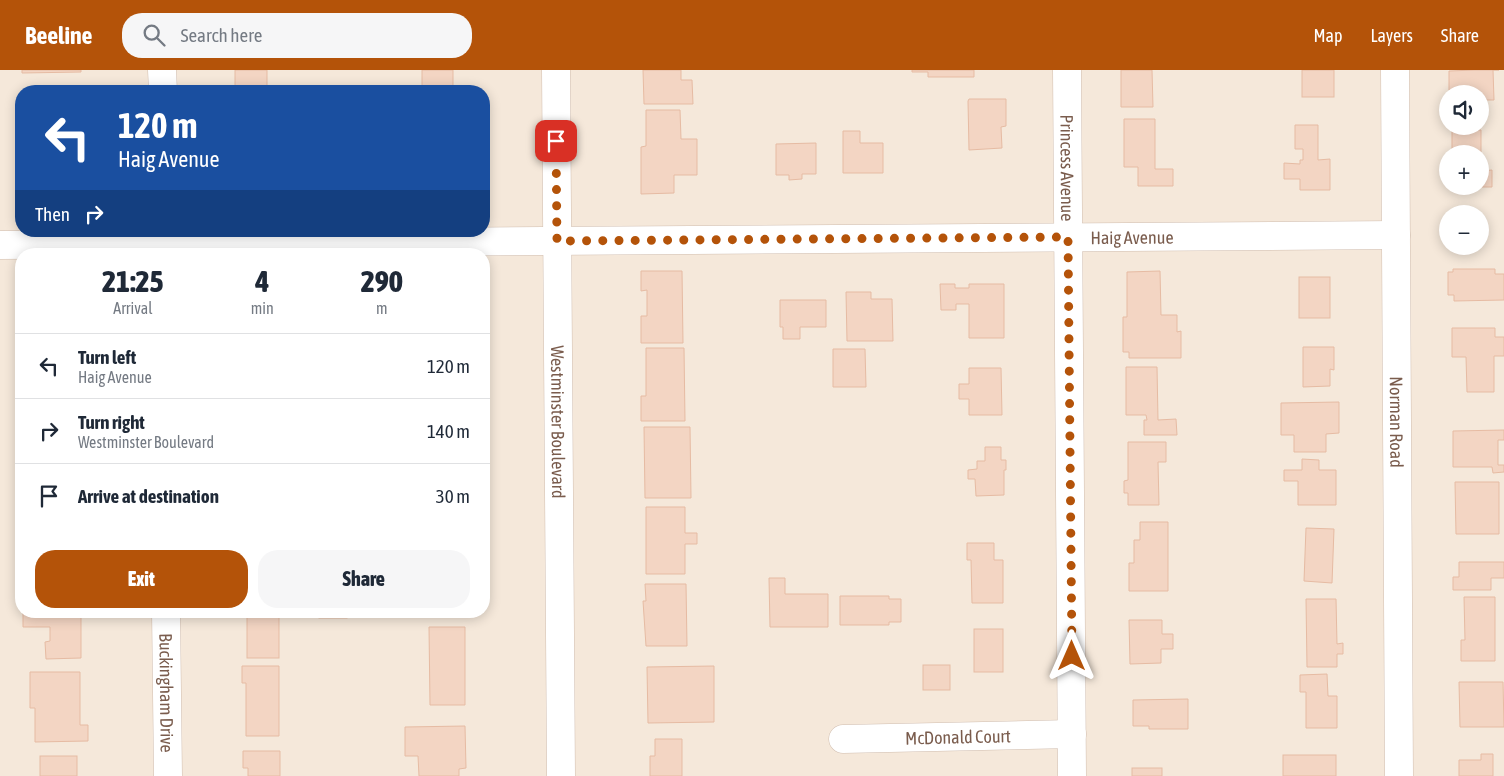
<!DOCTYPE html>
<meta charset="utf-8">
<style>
body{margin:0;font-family:"Asap Condensed",sans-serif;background:#f6f6f7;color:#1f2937;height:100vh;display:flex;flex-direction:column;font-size:19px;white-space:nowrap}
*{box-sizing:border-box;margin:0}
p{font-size:16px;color:#747a83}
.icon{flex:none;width:28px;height:28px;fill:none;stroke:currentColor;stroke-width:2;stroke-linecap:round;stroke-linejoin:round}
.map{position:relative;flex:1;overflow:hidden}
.sheet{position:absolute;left:15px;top:178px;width:475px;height:370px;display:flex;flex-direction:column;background:#fff;border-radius:20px;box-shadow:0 2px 12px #0003}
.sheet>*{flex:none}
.guide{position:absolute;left:15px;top:15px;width:475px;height:152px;border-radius:20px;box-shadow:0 2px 12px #0003;background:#1a4fa0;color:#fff;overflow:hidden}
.controls{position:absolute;left:1439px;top:15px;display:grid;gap:10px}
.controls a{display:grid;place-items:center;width:50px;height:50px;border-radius:50%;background:#fff;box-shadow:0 2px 12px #0003;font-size:25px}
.pin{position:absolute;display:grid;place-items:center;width:42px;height:42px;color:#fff;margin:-21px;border-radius:10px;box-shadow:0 2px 8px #0006}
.me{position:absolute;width:55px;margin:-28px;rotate:0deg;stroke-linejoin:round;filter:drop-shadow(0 0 4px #0008)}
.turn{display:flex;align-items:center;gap:18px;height:105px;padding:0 20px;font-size:22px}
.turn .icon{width:65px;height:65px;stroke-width:2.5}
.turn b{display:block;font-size:35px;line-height:42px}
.then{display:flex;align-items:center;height:48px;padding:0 20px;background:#0003;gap:10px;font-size:19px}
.eta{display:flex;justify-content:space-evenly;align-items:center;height:85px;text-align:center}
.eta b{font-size:30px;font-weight:800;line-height:35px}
.button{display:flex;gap:10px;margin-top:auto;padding:10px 20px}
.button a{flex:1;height:58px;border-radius:20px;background:#b45309;color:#fff;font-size:20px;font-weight:800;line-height:58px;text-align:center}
.button a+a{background:#f6f6f7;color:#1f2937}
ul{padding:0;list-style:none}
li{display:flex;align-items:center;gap:15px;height:65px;padding:0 20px;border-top:1px solid #e0e1e3}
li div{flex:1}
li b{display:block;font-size:19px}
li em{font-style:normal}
header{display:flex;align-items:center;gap:30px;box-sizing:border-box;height:70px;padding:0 25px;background:#b45309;color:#fff}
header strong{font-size:24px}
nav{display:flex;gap:28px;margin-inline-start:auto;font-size:18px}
.search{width:350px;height:45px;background:#f6f6f7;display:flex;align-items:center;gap:12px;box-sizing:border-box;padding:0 18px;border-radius:20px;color:#747a83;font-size:19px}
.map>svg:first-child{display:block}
.residential{fill:#f5e8da;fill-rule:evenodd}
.building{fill:#f3d5c3;stroke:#e6bba3}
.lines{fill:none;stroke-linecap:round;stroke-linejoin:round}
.minor-casing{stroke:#d1beb0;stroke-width:29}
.minor{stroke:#fff;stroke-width:28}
.route{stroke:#b45309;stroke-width:9;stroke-dasharray:0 16.2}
.labels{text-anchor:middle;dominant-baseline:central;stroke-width:4;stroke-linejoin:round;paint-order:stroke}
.street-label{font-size:18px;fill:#7a5c4d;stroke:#fffaf3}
</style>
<header>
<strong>Beeline</strong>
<div class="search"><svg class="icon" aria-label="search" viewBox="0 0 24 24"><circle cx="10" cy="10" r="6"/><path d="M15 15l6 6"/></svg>Search here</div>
<nav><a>Map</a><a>Layers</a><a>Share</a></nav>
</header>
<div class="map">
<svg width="1504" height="706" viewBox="0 0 1504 706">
<rect width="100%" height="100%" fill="#fdf6ec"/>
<!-- residential -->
<path class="residential" d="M0 0H1504V706H0ZM21 21H484V161H21ZM1448 24H1480V56H1448ZM1448 84H1480V116H1448ZM1448 144H1480V176H1448ZM21 184H484V541H21Z"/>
<!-- building -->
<g class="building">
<polygon points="22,0 81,0 81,2 22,3"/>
<rect x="235" y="0" width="32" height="21"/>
<rect x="422" y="0" width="31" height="21"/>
<polygon points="643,0 681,0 681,10 692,10 693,34 644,34"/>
<polygon points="912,0 974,0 974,7 928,7 928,2 912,2"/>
<polygon points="1121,0 1152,0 1153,37 1121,37"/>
<rect x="1302" y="0" width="32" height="27"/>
<polygon points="1475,0 1499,0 1493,0 1494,30 1480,30 1480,24 1457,24 1457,20 1449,20 1449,1"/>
<polygon points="969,29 1006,29 1006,56 1001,57 1002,78 969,80 968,31"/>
<polygon points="646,40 680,40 681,69 697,69 697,105 674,105 674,123 641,124 641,77 646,76"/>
<polygon points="1124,49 1155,49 1155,99 1173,99 1173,116 1138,116 1138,97 1124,97"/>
<polygon points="1295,55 1318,55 1318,90 1330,89 1330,120 1300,120 1300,109 1284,109 1284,93 1300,94 1300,90 1303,90 1303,79 1295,79"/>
<polygon points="1452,60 1481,60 1481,101 1492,100 1492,117 1467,117 1480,116 1480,84 1452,84"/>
<polygon points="843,61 860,61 860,73 883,73 883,103 843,103"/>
<polygon points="816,73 816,104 802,104 802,109 789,110 789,105 776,105 776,74"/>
<polygon points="1453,199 1495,199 1495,204 1504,204 1504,230 1454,231 1454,225 1448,225 1448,202 1453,202"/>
<polygon points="641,201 682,201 683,273 641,273 641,246 647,246 647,220 641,221"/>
<polygon points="1160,201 1161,245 1177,245 1177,262 1181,261 1181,288 1129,288 1129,282 1123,282 1123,247 1127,247 1127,202"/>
<rect x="16" y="204" width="5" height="19"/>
<rect x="1299" y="207" width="31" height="41"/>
<polygon points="940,214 955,214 955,218 969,218 969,214 1004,214 1004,268 969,268 969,234 956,234 956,240 941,240"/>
<polygon points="846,222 871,222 871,229 892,229 893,271 847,271"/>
<polygon points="780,230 826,230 826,257 800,257 800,269 783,269 783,257 780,257"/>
<rect x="18" y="238" width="3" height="19"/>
<polygon points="1452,258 1495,258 1495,267 1504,267 1504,286 1494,286 1494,322 1467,322 1466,287 1452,287"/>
<polygon points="1303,277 1334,277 1334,300 1330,299 1330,316 1303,317"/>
<polygon points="646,278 684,278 685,351 641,351 641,326 646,326"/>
<polygon points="833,279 865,279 866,317 833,317"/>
<polygon points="1126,297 1157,297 1158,350 1176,349 1177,365 1144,365 1144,350 1147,350 1146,345 1126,345"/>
<polygon points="969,298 1001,298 1002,345 969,345 969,329 959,329 959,314 969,314"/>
<polygon points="1339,332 1339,363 1326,364 1326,382 1294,382 1294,365 1281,365 1281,333"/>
<polygon points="644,357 690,357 691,428 645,428"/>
<polygon points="1504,360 1504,370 1498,370 1498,395 1504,395 1504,402 1493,403 1492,397 1453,397 1453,361"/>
<polygon points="1128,372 1166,372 1166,392 1158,392 1159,435 1128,435 1128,423 1124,423 1124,411 1128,410"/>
<polygon points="985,377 1001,377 1001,390 1006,390 1006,400 1004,400 1004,425 976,426 975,409 968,409 968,400 977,399 977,391 985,391"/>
<polygon points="1302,389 1319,390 1319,400 1336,400 1336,435 1298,435 1298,411 1284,411 1284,400 1302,400"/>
<polygon points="1455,412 1499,412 1499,464 1456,464"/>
<polygon points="646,437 685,437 685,463 697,463 697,474 685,474 685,504 646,504"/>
<polygon points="1140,452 1168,452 1168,521 1129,521 1129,493 1134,493 1134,470 1140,470"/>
<polygon points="1306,458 1334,459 1332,513 1304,511"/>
<polygon points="967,473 994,473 994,490 1003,490 1003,533 972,533 971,490 967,490"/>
<polygon points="1459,492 1504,492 1504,508 1491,508 1491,520 1453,520 1453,507 1459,507"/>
<polygon points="769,508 785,508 785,524 828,524 828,557 770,557"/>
<polygon points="645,514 686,514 687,576 646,576 643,531 646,531"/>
<polygon points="840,526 889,526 889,529 901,529 901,552 889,552 889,555 840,555"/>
<polygon points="1464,527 1495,527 1495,591 1461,591 1461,570 1465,570"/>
<polygon points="1306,529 1336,529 1337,574 1343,573 1343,584 1337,584 1337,597 1307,597"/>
<polygon points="23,541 81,541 81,588 46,589 45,572 50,571 50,557 23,557"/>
<rect x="247" y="541" width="32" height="47"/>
<rect x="319" y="541" width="28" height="7"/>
<rect x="419" y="541" width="45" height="5"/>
<polygon points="1129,550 1162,550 1162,564 1173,564 1173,579 1161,579 1161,593 1130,594"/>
<polygon points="429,557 465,557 465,635 430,635"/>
<rect x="974" y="559" width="29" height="43"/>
<rect x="923" y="595" width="27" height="25"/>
<polygon points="242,596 279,596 279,666 246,666 246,613 242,613"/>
<polygon points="714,596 714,652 648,653 647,597"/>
<polygon points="30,602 80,602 80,655 88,655 88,671 35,672 35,638 30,638"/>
<polygon points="1327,604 1328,626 1337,626 1337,658 1306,658 1306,622 1300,622 1300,605"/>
<polygon points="1459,612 1503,612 1504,657 1460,657"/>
<polygon points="1188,629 1188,659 1149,659 1149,656 1133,656 1133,630"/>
<polygon points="465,656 466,698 459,699 459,706 419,706 418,686 405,686 405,657"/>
<polygon points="655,669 682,669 682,706 650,706 650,686 655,686"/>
<polygon points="243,681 280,681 280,706 248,706 248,698 243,698"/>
<polygon points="1481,684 1493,684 1493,706 1459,706 1459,690 1481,690"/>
<rect x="1283" y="685" width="53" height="21"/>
<rect x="40" y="686" width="37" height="20"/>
<rect x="1132" y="698" width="30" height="8"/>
</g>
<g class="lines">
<defs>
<g id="minor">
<polyline points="162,0 163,21"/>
<path id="s1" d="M556 0 561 706"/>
<path id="s2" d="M1067 0 1072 706"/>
<path id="s3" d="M1395 0 1399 706"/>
<path id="s4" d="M0 175 1396 165"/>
<path id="s5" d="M166 541 168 706"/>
<path id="s6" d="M843 669 1072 664"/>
</g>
</defs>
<!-- minor casing -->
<use href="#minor" class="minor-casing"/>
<!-- minor -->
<use href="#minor" class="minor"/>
</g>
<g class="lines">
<!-- route -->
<polyline class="route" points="556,71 557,171 1068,167 1072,586"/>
</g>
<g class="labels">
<!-- street labels -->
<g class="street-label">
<text stroke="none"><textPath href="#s2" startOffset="98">Princess Avenue</textPath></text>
<text stroke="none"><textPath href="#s4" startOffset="1132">Haig Avenue</textPath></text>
<text stroke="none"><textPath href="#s1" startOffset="352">Westminster Boulevard</textPath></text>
<text stroke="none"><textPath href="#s3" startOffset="352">Norman Road</textPath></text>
<text stroke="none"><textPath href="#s5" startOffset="82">Buckingham Drive</textPath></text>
<text stroke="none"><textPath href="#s6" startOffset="115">McDonald Court</textPath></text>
</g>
</g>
</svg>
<div class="controls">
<a><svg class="icon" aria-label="sound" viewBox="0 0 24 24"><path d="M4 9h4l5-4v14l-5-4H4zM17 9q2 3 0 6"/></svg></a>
<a>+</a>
<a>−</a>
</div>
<div class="pin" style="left:556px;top:71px;background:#d93025"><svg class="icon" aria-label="arrive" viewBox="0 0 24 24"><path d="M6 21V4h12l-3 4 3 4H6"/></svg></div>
<svg class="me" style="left:1072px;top:586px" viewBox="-20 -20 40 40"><path d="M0-17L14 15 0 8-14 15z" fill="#b45309" stroke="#fff" stroke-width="4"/></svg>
<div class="guide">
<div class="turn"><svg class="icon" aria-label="left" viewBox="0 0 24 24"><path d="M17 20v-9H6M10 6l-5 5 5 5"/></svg><div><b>120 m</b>Haig Avenue</div></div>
<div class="then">Then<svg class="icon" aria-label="right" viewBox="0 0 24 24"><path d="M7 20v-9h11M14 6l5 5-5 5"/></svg></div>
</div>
<section class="sheet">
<div class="eta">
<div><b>21:25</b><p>Arrival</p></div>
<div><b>4</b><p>min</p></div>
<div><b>290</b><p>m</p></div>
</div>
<ul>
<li><svg class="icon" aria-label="left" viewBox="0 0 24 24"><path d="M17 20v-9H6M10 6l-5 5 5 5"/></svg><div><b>Turn left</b><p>Haig Avenue</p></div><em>120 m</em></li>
<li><svg class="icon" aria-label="right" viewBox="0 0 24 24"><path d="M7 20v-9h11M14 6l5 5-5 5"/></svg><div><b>Turn right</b><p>Westminster Boulevard</p></div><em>140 m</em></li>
<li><svg class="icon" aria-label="arrive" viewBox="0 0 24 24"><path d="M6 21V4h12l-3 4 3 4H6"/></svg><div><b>Arrive at destination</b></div><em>30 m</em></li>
</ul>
<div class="button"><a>Exit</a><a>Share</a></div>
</section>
</div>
